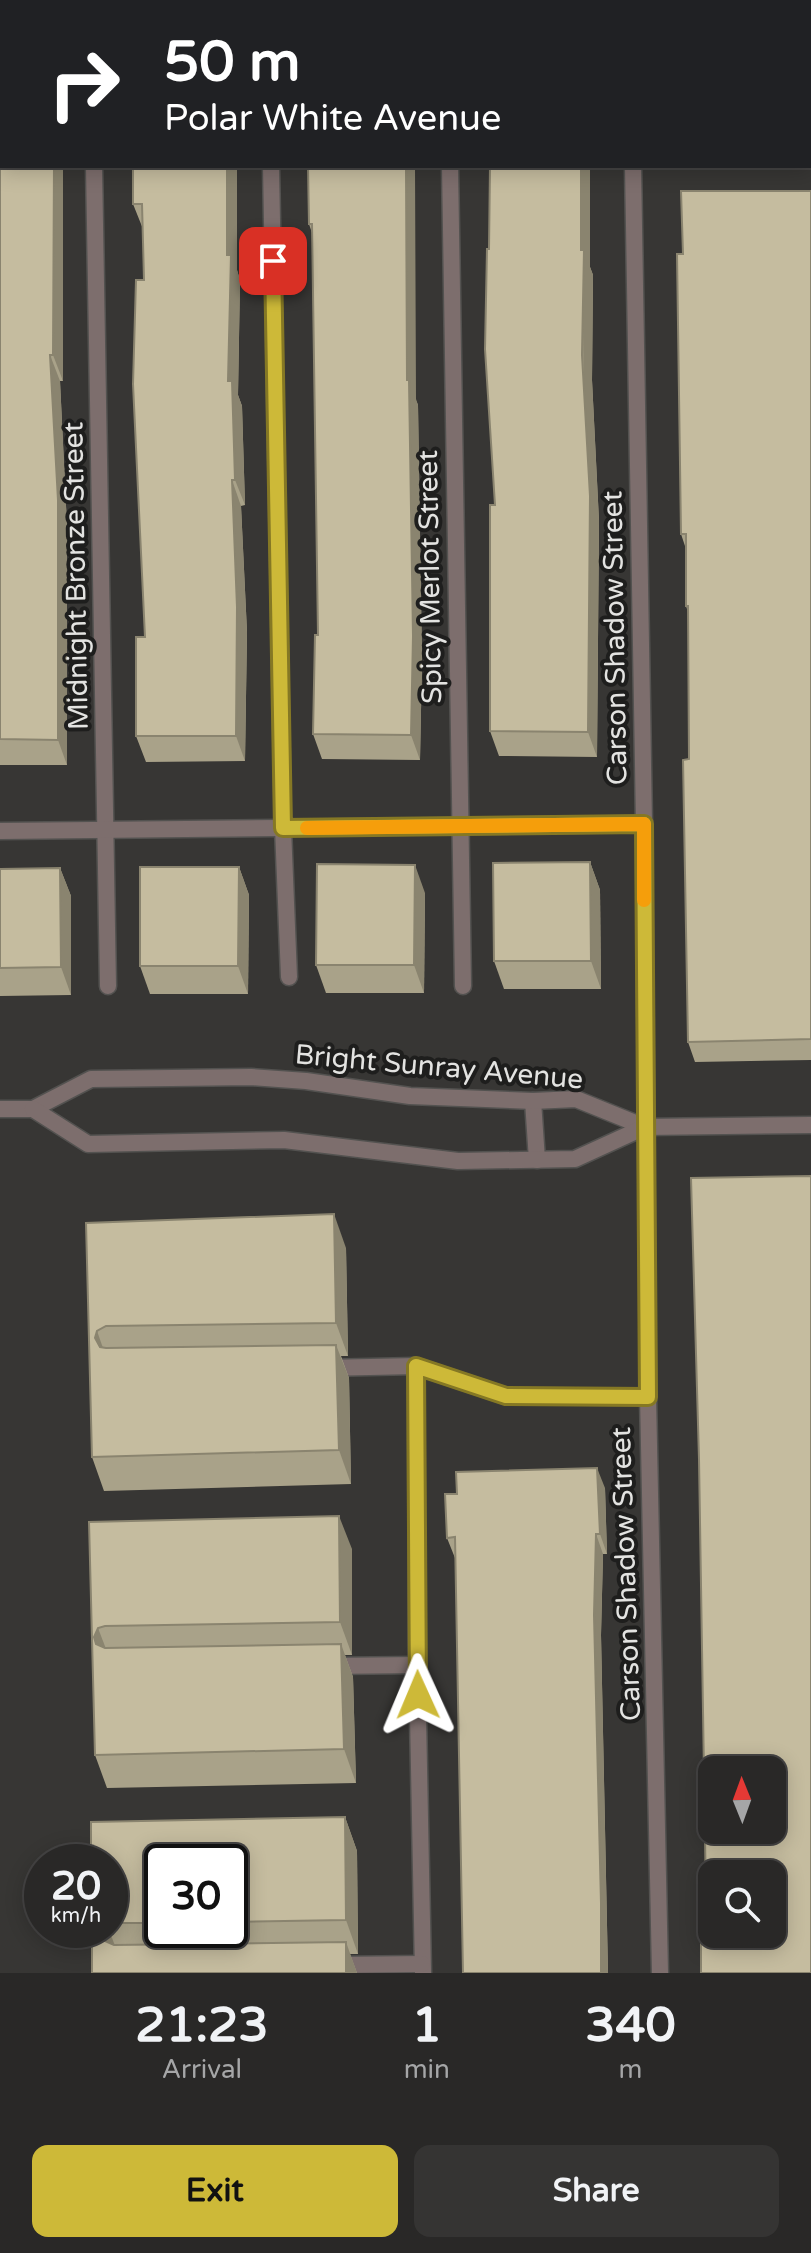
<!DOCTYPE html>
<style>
body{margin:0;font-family:"Varela Round",sans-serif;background:#353433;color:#f1f3f6;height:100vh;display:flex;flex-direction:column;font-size:30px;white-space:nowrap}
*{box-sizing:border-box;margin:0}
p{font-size:26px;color:#a5a6a7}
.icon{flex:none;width:44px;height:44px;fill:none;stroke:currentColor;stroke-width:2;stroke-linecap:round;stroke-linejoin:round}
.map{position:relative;height:1973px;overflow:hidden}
.details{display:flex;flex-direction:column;background:#292827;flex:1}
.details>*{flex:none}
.banner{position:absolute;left:0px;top:0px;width:812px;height:168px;box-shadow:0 4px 20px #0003,0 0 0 2px #454444;background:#202124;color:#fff;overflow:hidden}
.needle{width:52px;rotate:359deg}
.controls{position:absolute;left:698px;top:1756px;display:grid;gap:16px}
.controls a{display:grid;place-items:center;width:88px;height:88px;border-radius:16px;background:#292827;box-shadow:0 4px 20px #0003,0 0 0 2px #454444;font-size:40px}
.speed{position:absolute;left:24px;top:1844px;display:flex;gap:16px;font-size:40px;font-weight:700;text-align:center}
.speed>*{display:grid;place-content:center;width:104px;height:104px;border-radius:50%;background:#292827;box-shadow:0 4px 20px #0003,0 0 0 2px #454444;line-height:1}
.speed small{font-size:20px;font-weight:400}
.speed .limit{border:4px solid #111;border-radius:12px;background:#fff;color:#111}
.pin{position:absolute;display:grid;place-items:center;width:68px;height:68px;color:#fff;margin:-34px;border-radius:16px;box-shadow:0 4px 12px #0006}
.me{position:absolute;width:88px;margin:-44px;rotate:359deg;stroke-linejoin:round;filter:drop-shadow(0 0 6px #0008)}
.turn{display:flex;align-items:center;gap:28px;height:168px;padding:0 32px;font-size:36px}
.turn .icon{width:104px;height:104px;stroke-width:2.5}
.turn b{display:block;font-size:56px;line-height:68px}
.eta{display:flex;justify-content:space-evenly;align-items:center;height:136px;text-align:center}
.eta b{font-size:48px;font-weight:700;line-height:56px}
.action{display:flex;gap:16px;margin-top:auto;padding:16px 32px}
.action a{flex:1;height:92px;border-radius:16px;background:#cdb938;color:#111;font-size:32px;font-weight:700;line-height:92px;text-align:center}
.action a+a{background:#353433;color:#f1f3f6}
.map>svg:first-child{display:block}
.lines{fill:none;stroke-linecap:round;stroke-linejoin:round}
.lane-casing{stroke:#535250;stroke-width:19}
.street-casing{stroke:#535250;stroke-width:19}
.lane{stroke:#7d6e6d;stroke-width:16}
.street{stroke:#7d6e6d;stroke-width:16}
.wall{fill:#a9a289;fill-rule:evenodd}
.shaded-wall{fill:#8a846f}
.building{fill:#c5bc9f;stroke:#8a846f;stroke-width:2;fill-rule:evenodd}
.route-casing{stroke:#857824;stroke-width:20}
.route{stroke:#cdb938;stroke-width:14}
.slow{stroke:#f59e0b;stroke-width:14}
.labels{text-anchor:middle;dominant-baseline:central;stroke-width:8;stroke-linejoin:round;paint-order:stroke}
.street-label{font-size:28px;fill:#e3e3e1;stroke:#1e1e1d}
</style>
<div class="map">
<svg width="811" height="1973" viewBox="0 0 811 1973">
<rect width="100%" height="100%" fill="#373634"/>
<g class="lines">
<defs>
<polyline id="lane" points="533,1101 537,1160"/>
<g id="street">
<polyline points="91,0 91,2"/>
<polyline points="269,0 269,2"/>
<polyline points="448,0 448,2"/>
<polyline points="630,0 630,2"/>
<polyline points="94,166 108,986"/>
<polyline points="271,166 283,828 289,977"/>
<polyline points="450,166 463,986"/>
<polyline points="633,166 644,824 648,1397 660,1973"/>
<polyline points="0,831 644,824"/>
<polyline points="0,1109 33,1109 91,1079 251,1077 306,1081 410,1096 533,1101 576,1099 645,1127 811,1125"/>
<polyline points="33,1109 88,1144 284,1140 458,1161 575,1159 645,1127"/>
<polyline points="416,1366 417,1665 423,1973"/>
<polyline points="323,1368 416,1366 506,1396 648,1397"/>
<polyline points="327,1666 417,1665"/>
<polyline points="336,1965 422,1964"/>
</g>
</defs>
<!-- lane casing -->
<use href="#lane" class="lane-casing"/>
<!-- street casing -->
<use href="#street" class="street-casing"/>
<!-- lane -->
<use href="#lane" class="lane"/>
<!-- street -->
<use href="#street" class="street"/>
</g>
<!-- wall -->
<g class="wall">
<polygon points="0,0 56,0 56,2 2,2 63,381 60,381 67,526 67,765 0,765"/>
<polygon points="133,166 237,270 240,280 238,395 242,406 245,505 241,506 247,632 245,761 146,762 136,736 145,637 144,280 143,229 133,204"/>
<polygon points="308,166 418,405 422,661 420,760 322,759 313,734 318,635 312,233 309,224"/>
<polygon points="490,166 590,166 590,267 593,275 592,380 599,521 597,757 499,756 490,731 495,505 489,249"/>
<polygon points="811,191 811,1060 695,1062 688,1042 688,612 686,606 686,549 681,534 683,254"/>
<polygon points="590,862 600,890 601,989 504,989 494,961"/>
<polygon points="239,867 249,895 248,994 150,994 140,966"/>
<polygon points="60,868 71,896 71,995 0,996 0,869"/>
<polygon points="425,893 424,993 326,993 316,965"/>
<polygon points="86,1223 346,1248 348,1356 341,1356 349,1378 351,1484 104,1491 92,1457"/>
<polygon points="605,1488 607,1554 603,1554 601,1635 608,1973 463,1973 456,1558 455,1558 447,1538"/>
<polygon points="89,1522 352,1549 352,1655 345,1655 353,1677 356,1783 107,1788 95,1755"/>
<path d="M345 1817 357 1851 358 1954H350L357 1973H92V1930H110V1862ZM162 1862H230V1930H162Z"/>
</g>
<!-- shaded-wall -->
<g class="shaded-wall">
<polygon points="54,166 63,166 63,381 53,355"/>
<polygon points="227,166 237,166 237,270 240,280 238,395 242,406 245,505 235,480 228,381"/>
<polygon points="406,166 415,166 416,399 418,405 422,661 420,760 411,735 407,380"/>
<polygon points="581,166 590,166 590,267 593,275 592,380 599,521 597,757 588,732"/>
<polygon points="50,355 60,381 67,526 67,765 58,740"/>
<polygon points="232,480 241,506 247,632 245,761 236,736"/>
<polygon points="590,862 600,890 601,989 591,961"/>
<polygon points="415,865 425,893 424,993 414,965"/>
<polygon points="239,867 249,895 248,994 238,966"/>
<polygon points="60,868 71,896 71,995 61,967"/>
<polygon points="334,1214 346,1248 348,1356 336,1323"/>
<polygon points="97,1331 109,1365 95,1338"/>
<polygon points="336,1345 349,1378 351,1484 339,1450"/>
<polygon points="597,1468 605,1488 607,1554 600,1534"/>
<polygon points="339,1516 352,1549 352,1655 340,1622"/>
<polygon points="596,1534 603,1554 601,1635 608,1973 601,1973 594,1615"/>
<polygon points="98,1628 111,1662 106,1670 94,1637"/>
<polygon points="341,1644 353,1677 356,1783 344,1749"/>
<polygon points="345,1817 357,1851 358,1954 346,1920"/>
<polygon points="105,1930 109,1930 120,1959 117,1973 103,1934"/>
<polygon points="346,1942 357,1973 346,1973"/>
</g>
<!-- building -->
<g class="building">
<polygon points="0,0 49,0 49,2 2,2 2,166 54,166 53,355 50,355 58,500 58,740 0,739"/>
<rect x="127" y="0" width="100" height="2"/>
<rect x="308" y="0" width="94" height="2"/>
<rect x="483" y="0" width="101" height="2"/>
<polygon points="673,0 811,0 811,134 810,134 810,2 673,2"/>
<polygon points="133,166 227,166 227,255 231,255 228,381 232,381 235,480 232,480 237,607 236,736 136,736 136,637 145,637 133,384 136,280 144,280 142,204 133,204"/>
<polygon points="308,166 406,166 407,380 409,380 413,636 411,735 313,734 315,635 318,635 312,224 309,224"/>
<polygon points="490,166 581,166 581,250 584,250 582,355 590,496 588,732 490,731 490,505 495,505 485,349 487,249 489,249"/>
<polygon points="681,191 811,191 811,1039 688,1042 683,760 689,759 688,606 686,606 686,534 681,534 677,254 683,254"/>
<polygon points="590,862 591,961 494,961 493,863"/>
<polygon points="317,864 415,865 414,965 316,965"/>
<polygon points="140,867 239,867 238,966 140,966"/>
<polygon points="60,868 61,967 0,968 0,869"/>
<path d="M811 1176V1973H701V1900H706L699 1459 691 1178ZM712 1770H772V1830H712ZM712 1874H772V1934H712Z"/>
<polygon points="334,1214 336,1323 106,1326 97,1331 95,1338 100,1347 106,1348 336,1345 339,1450 92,1457 86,1223"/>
<polygon points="597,1468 600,1534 596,1534 594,1615 601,1903 601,1973 463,1973 455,1537 447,1538 445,1494 457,1494 456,1472"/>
<polygon points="339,1516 340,1622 105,1626 98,1628 94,1637 96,1644 105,1648 341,1644 344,1749 95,1755 89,1522"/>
<polygon points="345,1817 346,1920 230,1922 230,1862 162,1862 162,1923 114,1923 110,1925 110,1862 91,1862 91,1822"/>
<polygon points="92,1930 105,1930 103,1934 105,1941 114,1945 346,1942 346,1973 92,1973"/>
</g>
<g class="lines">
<defs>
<polyline id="route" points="273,261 283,828 644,824 648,1397 506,1396 416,1366 418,1695"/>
</defs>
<!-- route casing -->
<use href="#route" class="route-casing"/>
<!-- route -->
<use href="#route" class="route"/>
<!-- slow -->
<polyline class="slow" points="307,828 644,824 644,900"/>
</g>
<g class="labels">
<!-- street labels -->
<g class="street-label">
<text transform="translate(76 576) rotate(-91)">Midnight Bronze Street</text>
<text transform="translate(430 577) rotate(-91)">Spicy Merlot Street</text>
<text transform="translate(615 638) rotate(-91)">Carson Shadow Street</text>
<text transform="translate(439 1067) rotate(5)">Bright Sunray Avenue</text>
<text transform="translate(626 1574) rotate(-92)">Carson Shadow Street</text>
</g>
</g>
</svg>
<div class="controls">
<a><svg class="needle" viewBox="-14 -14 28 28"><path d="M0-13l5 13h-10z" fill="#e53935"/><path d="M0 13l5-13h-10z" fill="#a5a6a7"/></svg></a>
<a><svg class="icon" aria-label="search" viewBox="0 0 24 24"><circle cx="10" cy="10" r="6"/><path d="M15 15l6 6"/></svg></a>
</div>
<div class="speed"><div>20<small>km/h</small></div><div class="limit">30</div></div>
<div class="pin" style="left:273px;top:261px;background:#d93025"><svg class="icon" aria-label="arrive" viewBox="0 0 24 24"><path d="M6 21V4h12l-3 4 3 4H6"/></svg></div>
<svg class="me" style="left:418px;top:1695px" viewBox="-20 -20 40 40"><path d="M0-17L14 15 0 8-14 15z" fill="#cdb938" stroke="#fff" stroke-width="4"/></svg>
<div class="banner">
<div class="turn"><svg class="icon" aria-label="right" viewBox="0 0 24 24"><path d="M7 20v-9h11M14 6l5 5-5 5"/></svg><div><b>50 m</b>Polar White Avenue</div></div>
</div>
</div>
<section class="details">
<div class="eta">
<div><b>21:23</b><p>Arrival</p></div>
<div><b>1</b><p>min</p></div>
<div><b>340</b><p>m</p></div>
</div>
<div class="action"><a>Exit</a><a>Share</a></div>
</section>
